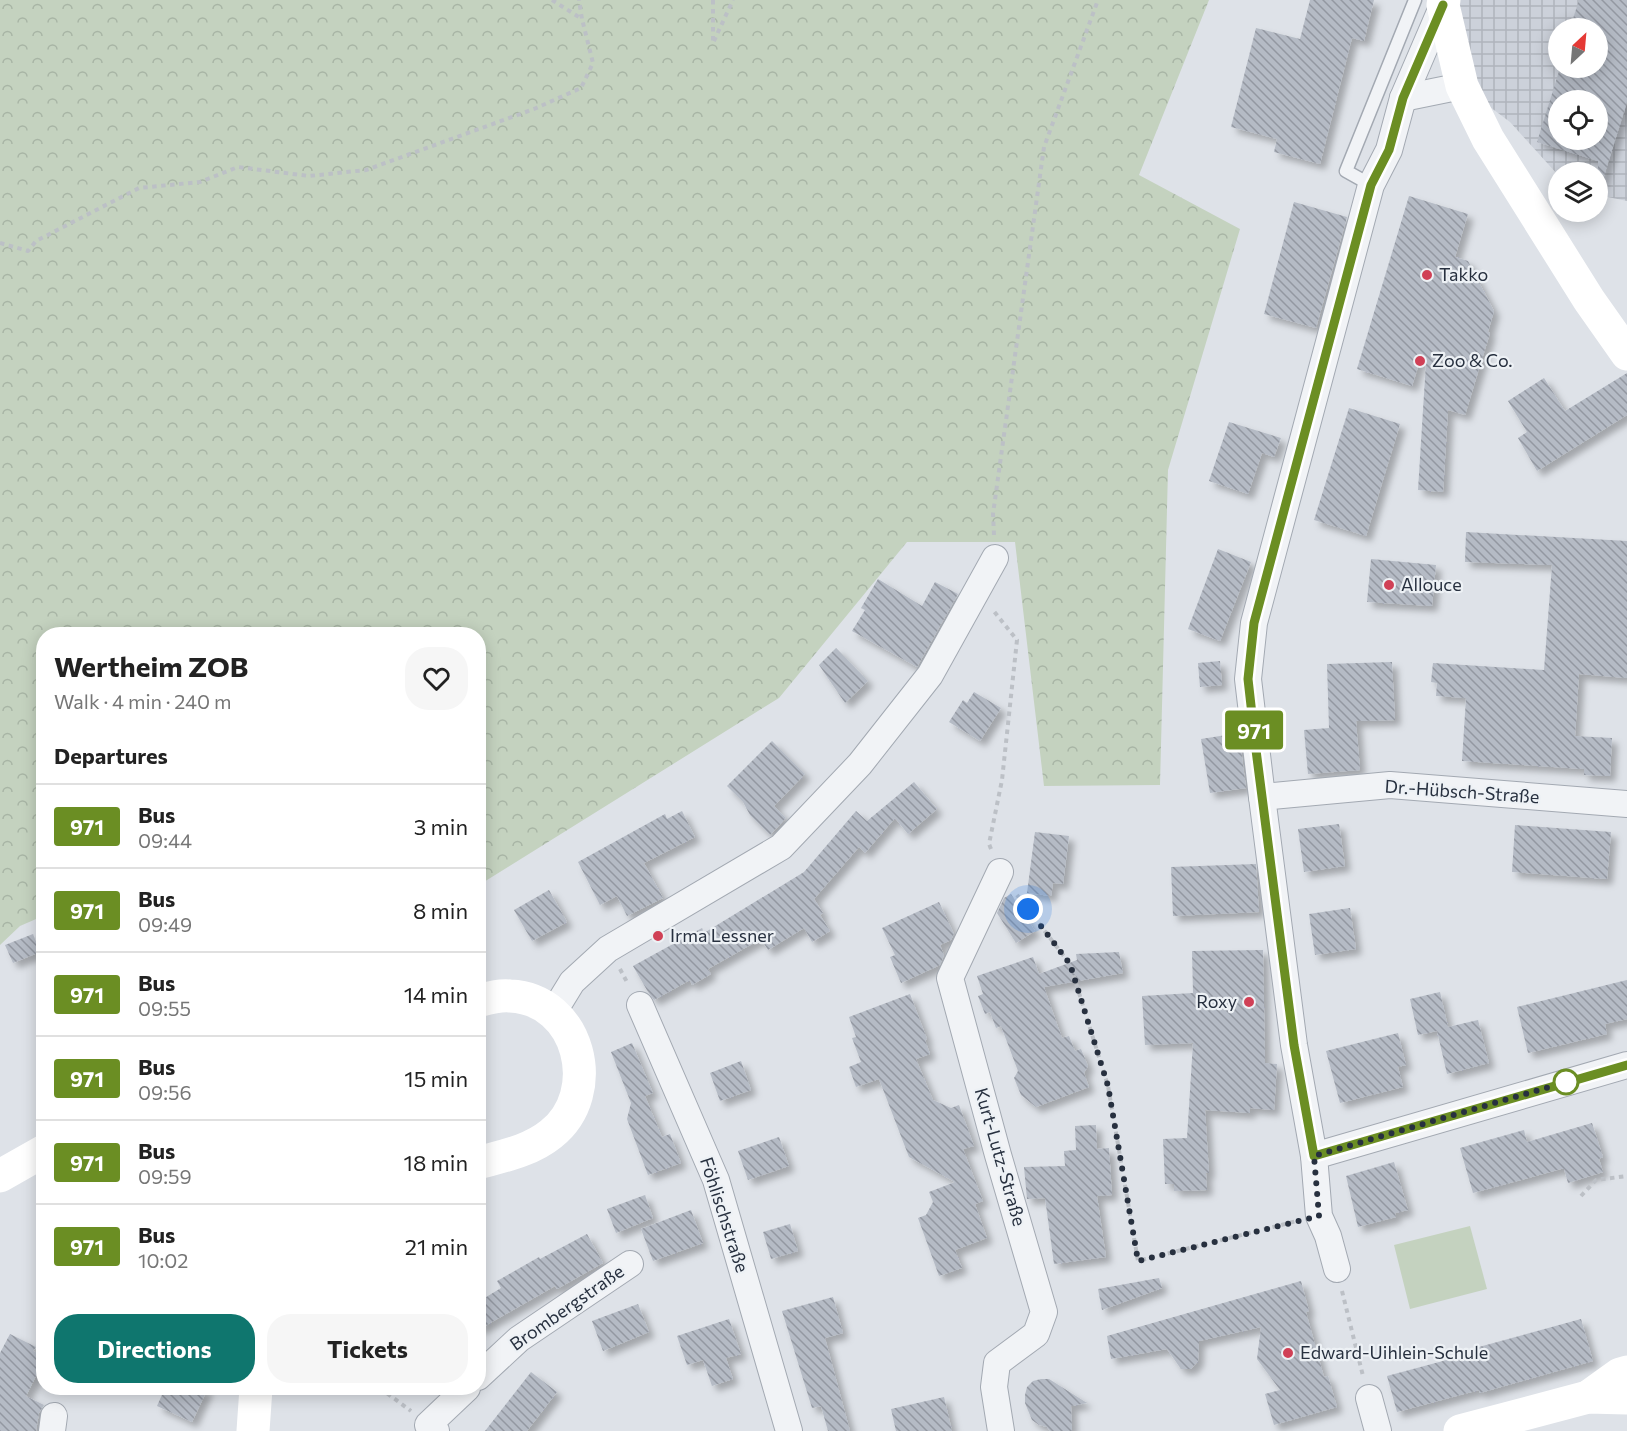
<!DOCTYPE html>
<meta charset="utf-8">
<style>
:root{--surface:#fff;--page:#f6f6f6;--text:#222;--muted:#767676;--line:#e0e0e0;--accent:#0f766e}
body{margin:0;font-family:Commissioner,sans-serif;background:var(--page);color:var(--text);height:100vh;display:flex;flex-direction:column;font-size:22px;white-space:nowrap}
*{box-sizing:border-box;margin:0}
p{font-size:20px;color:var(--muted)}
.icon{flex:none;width:33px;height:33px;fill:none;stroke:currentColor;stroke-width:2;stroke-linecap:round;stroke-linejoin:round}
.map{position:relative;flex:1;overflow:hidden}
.details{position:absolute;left:36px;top:627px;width:450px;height:768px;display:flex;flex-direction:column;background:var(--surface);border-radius:24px;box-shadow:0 3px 15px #0003}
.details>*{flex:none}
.badge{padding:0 12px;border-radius:4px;font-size:21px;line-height:39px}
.needle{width:39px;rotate:26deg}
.controls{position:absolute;left:1548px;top:18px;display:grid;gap:12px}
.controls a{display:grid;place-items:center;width:60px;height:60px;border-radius:50%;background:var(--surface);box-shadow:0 3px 15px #0003;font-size:30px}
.you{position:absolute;width:30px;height:30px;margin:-15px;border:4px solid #fff;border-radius:50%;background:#1a73e8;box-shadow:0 0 0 9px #1a73e833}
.map>.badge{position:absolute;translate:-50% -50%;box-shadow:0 0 0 3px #fff}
h2{padding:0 18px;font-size:22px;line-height:54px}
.round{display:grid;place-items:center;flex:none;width:63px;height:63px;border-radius:24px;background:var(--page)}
.headline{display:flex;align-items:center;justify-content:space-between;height:102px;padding:0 18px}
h1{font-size:28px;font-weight:700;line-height:45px}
.action{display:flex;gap:12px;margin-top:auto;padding:12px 18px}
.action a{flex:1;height:69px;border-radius:24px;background:var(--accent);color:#fff;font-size:24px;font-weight:700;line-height:69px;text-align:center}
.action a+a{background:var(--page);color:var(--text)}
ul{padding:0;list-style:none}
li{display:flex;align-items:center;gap:18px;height:84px;padding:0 18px;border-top:2px solid var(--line)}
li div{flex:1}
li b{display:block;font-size:22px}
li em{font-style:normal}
li .badge{min-width:66px;font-weight:700;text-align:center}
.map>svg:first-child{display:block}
</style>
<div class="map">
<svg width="1627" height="1431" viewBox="0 0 1627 1431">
<defs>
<pattern id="industrial-grid" width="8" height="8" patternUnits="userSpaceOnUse" patternTransform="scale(1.5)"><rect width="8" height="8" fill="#ccd1da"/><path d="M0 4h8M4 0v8" fill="none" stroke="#afb4bc"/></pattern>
<pattern id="forest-crowns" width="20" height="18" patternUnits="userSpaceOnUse" patternTransform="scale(1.5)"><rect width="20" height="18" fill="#c4d2bf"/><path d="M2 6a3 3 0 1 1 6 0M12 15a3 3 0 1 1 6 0" fill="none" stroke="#a8b5a5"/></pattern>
<pattern id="building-back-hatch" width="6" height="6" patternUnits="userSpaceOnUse" patternTransform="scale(1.5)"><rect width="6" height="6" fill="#b5bbc5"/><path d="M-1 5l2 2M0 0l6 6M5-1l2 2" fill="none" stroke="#9398a1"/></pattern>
<filter id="shadow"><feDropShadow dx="5.5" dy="5.5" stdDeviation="3" flood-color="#0004"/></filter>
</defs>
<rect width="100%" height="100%" fill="#dee2e8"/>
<path fill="url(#industrial-grid)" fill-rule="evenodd" d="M1444,0H1627V201L1598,195V172H1558V175L1510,122L1462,86ZM1558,28H1598V68H1558ZM1558,100H1598V140H1558Z"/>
<path fill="url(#forest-crowns)" d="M0,0H1209L1139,175L1240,229L1168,470L1160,785L1044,786L1015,542H907L779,698L479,885L478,634H44L43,916L20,926L0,945Z"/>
<path fill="#c4d2bf" d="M1470,1226L1487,1289L1410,1309L1394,1245Z"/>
<g fill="url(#building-back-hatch)" fill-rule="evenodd" filter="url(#shadow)">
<path d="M1310,0H1374L1364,41L1352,38L1320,164L1274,152L1277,139L1231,127L1256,28L1300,39Z"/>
<path d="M1579,0H1627V102L1602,182L1598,181V161L1537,142L1560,68H1598V28H1570ZM1558,100H1598V140H1558Z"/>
<path d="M1409,196L1468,214L1455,257L1468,261L1494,311L1488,332L1490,333L1465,415L1448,410L1443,492L1418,490L1426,362L1420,361L1412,386L1357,369Z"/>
<path d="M1294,202L1347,217L1316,328L1264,314Z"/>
<path d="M1627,373V415L1537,471L1518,438L1527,432L1508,401L1544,378L1565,411Z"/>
<path d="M1349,408L1400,424L1366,536L1314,520Z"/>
<path d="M1229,422L1281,438L1274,457L1262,453L1248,494L1209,481Z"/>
<path d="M1466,532L1627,541V678L1579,674L1575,736L1612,738L1610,776L1584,775V769L1462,761L1466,698L1436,696L1437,683L1431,682L1433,663L1544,670L1552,565L1465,562Z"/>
<path d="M1218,549L1251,562L1220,641L1188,629Z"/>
<path d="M1371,559L1436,565L1432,606L1367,602Z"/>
<path d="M878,579L922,606L935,582L958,594L917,667L852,631L865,610L861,608Z"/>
<path d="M836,648L868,681L845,703L819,665Z"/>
<path d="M1220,661L1222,685L1200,687L1198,663Z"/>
<path d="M1392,662L1395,720L1356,721L1360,770L1308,774L1304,730L1329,728L1327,664Z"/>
<path d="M974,692L1001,708L980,741L949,722L963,700L967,703Z"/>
<path d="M1239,733L1246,788L1210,793L1201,739Z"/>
<path d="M772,741L805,774L774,806L786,818L770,835L750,815L743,802L727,786Z"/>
<path d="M914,782L937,809L908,834L895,818L865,853L859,847L814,899L823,913L820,915L830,931L812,942L804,928L768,950L761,939L708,969L711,974L692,985L690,980L654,1000L648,992L633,966L702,928L704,933L804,872L856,811L867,821Z"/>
<path d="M682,811L695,837L644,863L663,898L627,916L617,896L600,905L578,862L665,814L667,819Z"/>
<path d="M1339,824L1345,866L1304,872L1298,829Z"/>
<path d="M1515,825L1611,832L1607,879L1512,872Z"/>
<path d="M1035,832L1069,836L1063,884L1053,883L1051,896L1027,893Z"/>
<path d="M1256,864L1259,912L1173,916L1171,867Z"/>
<path d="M549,890L567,922L532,941L514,910Z"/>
<path d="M1011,894L1035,931L1016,943L997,913L1004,898Z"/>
<path d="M939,902L954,934L951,940L940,945L944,955L940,965L901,983L890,957L895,955L882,928Z"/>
<path d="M1350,908L1356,949L1315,955L1309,914Z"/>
<path d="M33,934L40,952L13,963L5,945Z"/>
<path d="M1263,950L1265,1063L1277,1064L1274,1110L1250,1108V1113L1205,1110L1209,1173H1206L1207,1190L1174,1191V1184H1165L1163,1139L1187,1138L1193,1043L1145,1045L1142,996L1193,993L1192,951Z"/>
<path d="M1119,952L1123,973L1044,987L1062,1038L1069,1036L1075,1051L1081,1049L1088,1066L1084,1073L1089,1087L1036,1107L1021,1095L1014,1078L1018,1071L1001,1026L996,1028L990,1012L985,1014L978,996L983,994L977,976L1033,957L1039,974L1077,960L1076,954Z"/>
<path d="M1627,980V1019L1605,1024L1607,1034L1528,1053L1517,1007Z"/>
<path d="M1440,992L1448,1027L1478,1020L1489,1063L1447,1074L1437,1031L1418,1035L1410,999Z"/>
<path d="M910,994L927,1039L925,1040L930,1054L916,1059L933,1100L951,1108L959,1105L974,1146L963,1149L983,1201L975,1204L987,1238L955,1250L962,1268L939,1276L918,1218L926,1215L933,1202L929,1192L955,1182L909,1157L879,1079L856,1087L849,1067L861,1062L852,1038L856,1037L849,1017Z"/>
<path d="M1398,1033L1406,1065L1398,1067L1403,1087L1340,1103L1326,1051Z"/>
<path d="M632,1043L653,1093L645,1096L662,1137L670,1134L681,1163L648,1175L627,1119L631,1103L611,1052Z"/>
<path d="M741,1061L751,1090L720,1101L710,1073Z"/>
<path d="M1592,1123L1603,1157L1599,1159L1603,1172L1568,1183L1564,1169H1561L1473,1193L1460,1148L1524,1130L1527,1142Z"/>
<path d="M1096,1125L1097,1149L1109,1148L1112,1195L1097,1196L1106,1257L1054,1264L1045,1198L1027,1199L1024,1167L1065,1166L1064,1151L1076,1150L1075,1126Z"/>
<path d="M779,1137L789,1166L748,1180L738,1151Z"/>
<path d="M1394,1162L1408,1210L1395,1213L1396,1217L1358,1227L1346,1176Z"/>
<path d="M645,1195L653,1218L616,1233L607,1209Z"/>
<path d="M691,1210L703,1243L653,1261L641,1229Z"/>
<path d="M790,1224L798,1251L771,1259L763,1232Z"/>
<path d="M587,1234L603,1263L557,1289L555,1286L478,1330V1302L501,1288L497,1281L539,1257L540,1259Z"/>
<path d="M1159,1278L1162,1288L1102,1310L1098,1289Z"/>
<path d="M1301,1281L1309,1311L1306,1312L1324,1377L1328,1376L1337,1407L1274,1425L1265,1394L1280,1390L1257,1359L1261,1327L1199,1341L1198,1361L1191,1369H1181L1167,1349L1111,1359L1107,1336Z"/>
<path d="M833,1297L843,1333L825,1338L850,1431H828L821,1406L812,1408L782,1311Z"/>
<path d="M638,1304L649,1332L603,1351L592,1321Z"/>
<path d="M729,1319L741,1354L726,1358L733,1379L712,1386L703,1360L687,1365L677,1336Z"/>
<path d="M1581,1319L1593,1361L1480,1393L1479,1390L1397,1412L1387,1376L1469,1354L1468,1350Z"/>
<path d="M10,1334L36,1347L33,1351L44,1356V1360L26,1396L44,1405L39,1413L36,1431H0V1353Z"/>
<path d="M531,1372L557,1392L527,1431H485Z"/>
<path d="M1041,1379H1049L1087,1403L1071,1406L1072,1431H1050L1047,1427L1039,1425L1032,1420L1025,1403V1395L1027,1387L1033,1381Z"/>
<path d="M165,1388H208L192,1422L157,1406Z"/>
<path d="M944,1397L952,1431H896L891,1409Z"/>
</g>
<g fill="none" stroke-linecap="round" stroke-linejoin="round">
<g stroke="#a3a9b2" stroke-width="15">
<path id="lane" d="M1371,185L1346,171L1415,0"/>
</g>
<g stroke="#a3a9b2" stroke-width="28">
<g id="street">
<path d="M1403,98L1462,86"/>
<path d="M1262,797L1390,785L1627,804"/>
<path d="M1000,872L950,978L998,1155L1044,1312L1036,1334L997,1363L994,1387L1001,1431"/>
<path d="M640,1005L716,1180L789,1431"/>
<path d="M553,1013L572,982L608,949L781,847L860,764L930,675L995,558"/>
<path d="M1314,1156L1627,1065"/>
<path d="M1337,1269L1328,1236L1319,1216L1314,1156L1294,1045L1262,797L1248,679L1254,623L1371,185L1389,150L1403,98L1443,5"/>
<path d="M478,1377L519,1339L630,1264"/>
<path d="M1369,1398L1378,1431"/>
<path d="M52,1431L54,1416"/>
<path d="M436,1431L428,1425L467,1388"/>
</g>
</g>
<g stroke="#bcc0c6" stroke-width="4" stroke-dasharray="4.5 4.5" stroke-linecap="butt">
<path d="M552,0L582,19L579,0"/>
<path d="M713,0V43L733,0"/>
<path d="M0,243L28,251L36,241L139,188L200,182L238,167L309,176L366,170L534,109L581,88L593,63L582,19"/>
<path d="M994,535L993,514L1044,147L1098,0"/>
<path d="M991,849L989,844L1002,780L1017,640L993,610"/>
<path d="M1017,895L1070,964L1108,1086L1138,1261L1297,1221"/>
<path d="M620,969L628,984"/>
<path d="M1581,1196L1596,1180L1627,1176"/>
<path d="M1342,1291L1363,1376"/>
<path d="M380,1388L411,1411"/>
</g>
<use href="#lane" stroke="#f1f3f6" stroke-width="12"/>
<use href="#street" stroke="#f1f3f6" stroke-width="26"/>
<g stroke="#fff" stroke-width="33">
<path d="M1444,0L1443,5L1462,86L1488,139L1589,300L1627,354"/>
<path d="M478,1001C489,998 499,995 510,996C580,999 603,1093 551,1134C530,1151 503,1156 478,1163"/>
<path d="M0,1176L44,1151"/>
<path d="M1588,1397L1620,1374L1627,1372"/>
<path d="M253,1431L256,1388"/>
<path d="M1460,1431L1588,1397L1627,1398"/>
</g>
</g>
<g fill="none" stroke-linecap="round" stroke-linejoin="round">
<g stroke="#fff" stroke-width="14">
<path id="line" d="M1443,5L1403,98L1389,150L1371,185L1254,623L1248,679L1256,750L1294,1045L1314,1156L1627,1065"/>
</g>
<use href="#line" stroke="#6b8e23" stroke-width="9"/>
<path stroke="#27303f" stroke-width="6" stroke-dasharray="0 10.8" d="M1028,909L1070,964L1108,1086L1138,1261L1319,1216L1314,1156L1573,1080L1566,1082"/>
</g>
<g fill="#d04056" stroke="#edf1f5" stroke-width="2">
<circle cx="1427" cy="275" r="6"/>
<circle cx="1420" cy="361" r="6"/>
<circle cx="1389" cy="585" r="6"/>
<circle cx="658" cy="936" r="6"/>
<circle cx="1249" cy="1002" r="6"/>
<circle cx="1288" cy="1353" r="6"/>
</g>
<circle fill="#fff" stroke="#6b8e23" stroke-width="3" cx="1566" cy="1082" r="12"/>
<g text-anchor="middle" stroke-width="4.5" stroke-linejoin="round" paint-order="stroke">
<g font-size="18" fill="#27303f" stroke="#edf1f5" text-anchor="start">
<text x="1439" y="281">Takko</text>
<text x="1432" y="367">Zoo &amp; Co.</text>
<text x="1401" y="591">Allouce</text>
<text x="670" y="942">Irma Lessner</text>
<text x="1237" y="1008" text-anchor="end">Roxy</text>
<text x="1300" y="1359">Edward-Uihlein-Schule</text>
</g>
<g font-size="18" fill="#27303f" stroke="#edf1f5">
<text transform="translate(1462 792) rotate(4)" y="6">Dr.-Hübsch-Straße</text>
<text transform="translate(1000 1157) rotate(74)" y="6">Kurt-Lutz-Straße</text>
<text transform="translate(724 1215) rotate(72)" y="6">Föhlischstraße</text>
<text transform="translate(567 1308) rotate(-35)" y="6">Brombergstraße</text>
</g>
</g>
</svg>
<div class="controls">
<a><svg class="needle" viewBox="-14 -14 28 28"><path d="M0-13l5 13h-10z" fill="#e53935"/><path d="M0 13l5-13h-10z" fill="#767676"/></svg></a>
<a><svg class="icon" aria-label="locate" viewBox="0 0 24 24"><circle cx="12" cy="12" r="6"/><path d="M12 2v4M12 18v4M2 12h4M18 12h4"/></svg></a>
<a><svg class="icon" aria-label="layers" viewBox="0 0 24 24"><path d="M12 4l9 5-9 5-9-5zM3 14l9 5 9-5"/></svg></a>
</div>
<div class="you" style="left:1028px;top:909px"></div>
<b class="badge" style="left:1254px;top:730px;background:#6b8e23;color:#fff">971</b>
<section class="details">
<div class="headline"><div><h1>Wertheim ZOB</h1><p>Walk · 4 min · 240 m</p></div><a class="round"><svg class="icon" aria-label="heart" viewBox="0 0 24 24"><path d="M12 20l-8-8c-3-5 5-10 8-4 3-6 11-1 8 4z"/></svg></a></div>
<h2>Departures</h2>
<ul>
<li><span class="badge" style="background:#6b8e23;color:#fff">971</span><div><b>Bus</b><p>09:44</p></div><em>3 min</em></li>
<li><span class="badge" style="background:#6b8e23;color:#fff">971</span><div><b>Bus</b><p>09:49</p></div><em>8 min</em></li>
<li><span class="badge" style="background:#6b8e23;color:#fff">971</span><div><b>Bus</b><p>09:55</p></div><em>14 min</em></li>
<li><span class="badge" style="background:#6b8e23;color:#fff">971</span><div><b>Bus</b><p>09:56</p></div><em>15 min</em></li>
<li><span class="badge" style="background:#6b8e23;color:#fff">971</span><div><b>Bus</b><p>09:59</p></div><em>18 min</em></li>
<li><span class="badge" style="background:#6b8e23;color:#fff">971</span><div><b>Bus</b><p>10:02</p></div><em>21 min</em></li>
</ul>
<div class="action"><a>Directions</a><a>Tickets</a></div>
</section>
</div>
